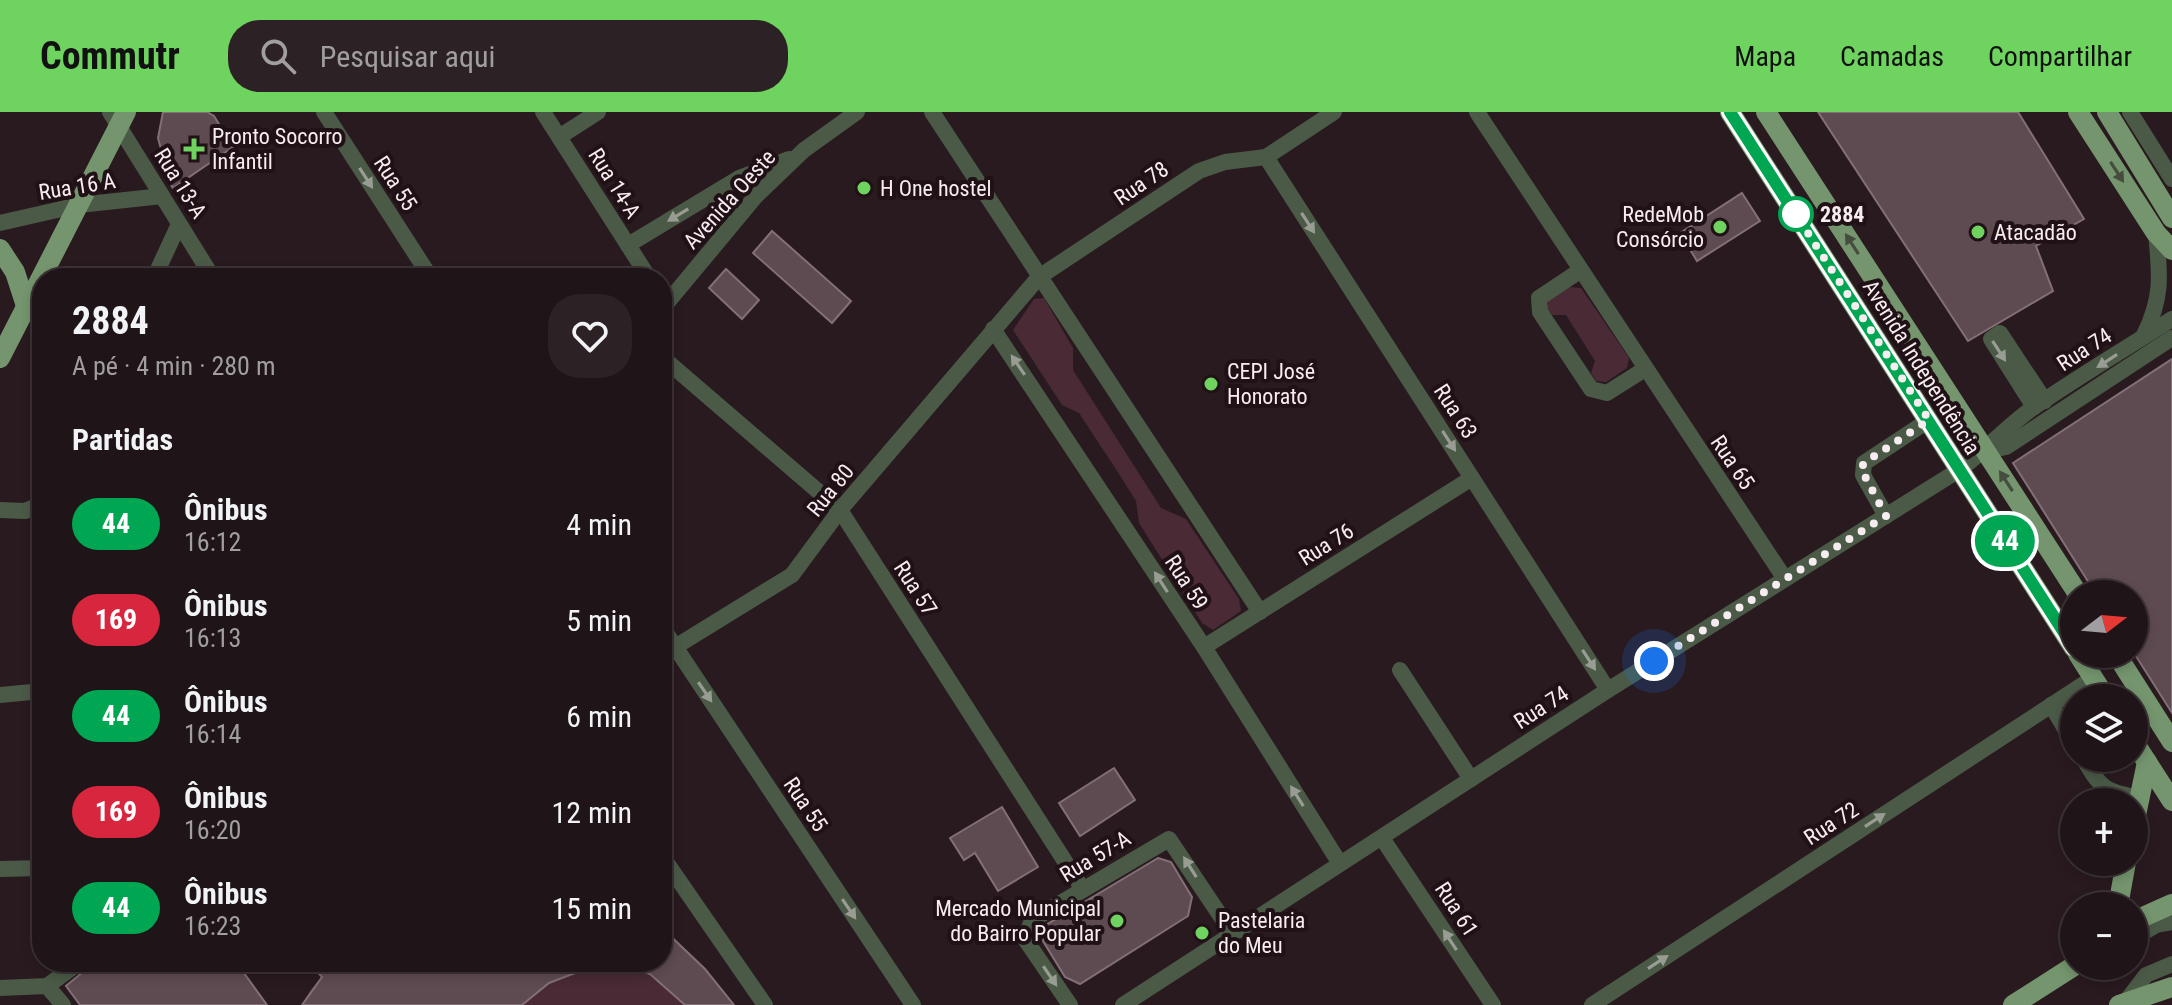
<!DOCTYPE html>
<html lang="pt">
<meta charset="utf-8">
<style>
:root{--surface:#1f1417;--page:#2c2124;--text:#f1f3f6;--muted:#a19ea1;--line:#3c3336;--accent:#6fd35f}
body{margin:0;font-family:"Roboto Condensed",sans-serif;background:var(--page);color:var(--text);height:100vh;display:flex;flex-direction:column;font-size:30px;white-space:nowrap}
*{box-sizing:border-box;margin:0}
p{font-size:26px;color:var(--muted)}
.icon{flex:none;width:44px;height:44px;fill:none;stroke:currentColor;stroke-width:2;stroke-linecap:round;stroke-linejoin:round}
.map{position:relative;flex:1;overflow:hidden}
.side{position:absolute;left:32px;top:156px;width:640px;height:704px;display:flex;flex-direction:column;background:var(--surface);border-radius:32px;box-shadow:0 4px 12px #0003,0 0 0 2px var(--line)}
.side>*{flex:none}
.badge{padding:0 16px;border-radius:26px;font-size:28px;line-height:52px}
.needle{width:52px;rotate:74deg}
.fabs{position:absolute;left:2060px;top:468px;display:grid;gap:16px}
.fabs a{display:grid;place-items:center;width:88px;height:88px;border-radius:50%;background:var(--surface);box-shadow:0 4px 12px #0003,0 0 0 2px var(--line);font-size:40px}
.you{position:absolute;width:40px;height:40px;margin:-20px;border:6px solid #fff;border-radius:50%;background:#1a73e8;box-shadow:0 0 0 12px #1a73e833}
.map>.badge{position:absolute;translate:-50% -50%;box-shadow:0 0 0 4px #fff}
h2{padding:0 40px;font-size:30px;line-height:72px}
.round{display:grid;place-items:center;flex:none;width:84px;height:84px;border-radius:32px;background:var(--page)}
.summary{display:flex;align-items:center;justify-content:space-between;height:136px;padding:0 40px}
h1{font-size:38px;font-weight:700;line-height:60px}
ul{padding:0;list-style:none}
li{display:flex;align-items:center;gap:24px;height:96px;padding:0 40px}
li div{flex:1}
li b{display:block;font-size:30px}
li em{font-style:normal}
li .badge{min-width:88px;font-weight:700;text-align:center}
header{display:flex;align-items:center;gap:48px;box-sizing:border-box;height:112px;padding:0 40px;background:var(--accent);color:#111}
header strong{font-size:38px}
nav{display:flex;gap:44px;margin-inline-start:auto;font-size:28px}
.search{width:560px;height:72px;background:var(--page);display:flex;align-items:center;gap:20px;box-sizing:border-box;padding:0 28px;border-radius:32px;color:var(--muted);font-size:30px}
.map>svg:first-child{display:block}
</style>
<header>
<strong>Commutr</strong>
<div class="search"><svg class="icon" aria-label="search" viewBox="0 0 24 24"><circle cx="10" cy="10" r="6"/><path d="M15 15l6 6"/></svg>Pesquisar aqui</div>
<nav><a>Mapa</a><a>Camadas</a><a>Compartilhar</a></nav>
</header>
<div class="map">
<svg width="2172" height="893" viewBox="0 0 2172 893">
<rect width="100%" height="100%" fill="#291a1f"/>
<g fill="#492a35">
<path d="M1569,175L1581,176L1629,246L1627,256L1606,270L1596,269L1591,261L1595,249L1566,203H1552L1546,196L1548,189Z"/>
<path d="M1044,186L1073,236V258L1161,396L1186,407L1239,487L1241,499L1213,518L1202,511L1139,411L1136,389L1119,362L1079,301L1062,293L1013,218L1034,187Z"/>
<path d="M662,796L671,800L662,817L705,857L731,893H302L311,877L335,850H662Z"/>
</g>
<g fill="#5e4b51" stroke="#836f76" stroke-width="2">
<path d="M163,0H207L214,4L233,35L173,76L160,56L165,52L158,26Z"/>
<path d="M1818,0H2018L2084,107L2036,134L2053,179L1968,229Z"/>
<path d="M1742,81L1760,109L1697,149L1680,121Z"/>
<path d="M772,119L851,189L832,211L753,141Z"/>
<path d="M726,157L759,188L742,207L709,176Z"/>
<path d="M2172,247V601L2134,541V482H2096L2013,351Z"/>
<path d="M1114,656L1135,688L1080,724L1059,691Z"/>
<path d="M1002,695L1038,755L998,779L975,741L964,748L950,726Z"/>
<path d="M1158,746L1171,750L1192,785L1188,804L1080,872L1065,865L1043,829L1046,813Z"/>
<path d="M662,816L705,857L734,893H685L650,862L621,851L662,850Z"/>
<path d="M95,850H236L267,893H80L66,874Z"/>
<path d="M309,850H596V853L549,871L522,893H302L322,865Z"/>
</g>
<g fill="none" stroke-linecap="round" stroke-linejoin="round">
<g stroke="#4a5a47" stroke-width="16">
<path d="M110,0L213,166"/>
<path d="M324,0L431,166"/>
<path d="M543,0L649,166"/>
<path d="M932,0L1260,500"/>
<path d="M1477,0L1785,467"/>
<path d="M2130,0L2172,67"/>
<path d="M559,25L598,0"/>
<path d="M1266,45L1608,578"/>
<path d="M0,111L79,93L162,84"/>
<path d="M628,133L739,66L789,47"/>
<path d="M1581,158L1539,186L1540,200L1591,277L1607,281L1645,257"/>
<path d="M154,166L179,112"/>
<path d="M662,197L756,84L804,38L857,0"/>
<path d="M993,217L1204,535L1339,750"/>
<path d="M2144,223C2163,185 2160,163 2156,121"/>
<path d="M662,245L840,398L1082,776"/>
<path d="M2034,295L1991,227L2000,221L2045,289"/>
<path d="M1986,339L2006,335L2172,226"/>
<path d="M0,398L25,399L42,392"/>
<path d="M1886,404L1863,363L1864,351L1929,308"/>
<path d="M662,515L913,893"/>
<path d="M675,535L792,463L840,398L1039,165L1199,59L1225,50L1266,45L1334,0"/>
<path d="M1204,535L1472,366"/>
<path d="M1400,558L1471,667"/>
<path d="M0,583L42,579"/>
<path d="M2051,593L2074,632"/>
<path d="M2083,646C2101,677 2105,680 2141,686"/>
<path d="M1382,726L1493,893"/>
<path d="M662,744L765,893"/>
<path d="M0,757L42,756"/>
<path d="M2134,826L2156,813L2172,810"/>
<path d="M47,874L63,893"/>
<path d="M0,876L47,874L80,850"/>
<path d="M2127,888L2146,863L2172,852"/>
<path d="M1070,893L1025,827L1032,808L1169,727L1232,821"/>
<path d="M1123,893L1608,578L1959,358C1985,339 2004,317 2030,298C2076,266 2125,237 2172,207"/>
<path d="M1592,893L2093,566"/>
</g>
<g stroke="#74956e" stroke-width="20">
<path d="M1730,0L2074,536"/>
<path d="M1766,0L2078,482"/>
<path d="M2078,0L2156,121L2172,138"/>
<path d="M2107,0L2172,106"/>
<path d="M0,137L15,160L26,194"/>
<path d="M0,246L126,0"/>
<path d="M2078,542L2106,586"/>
<path d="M2116,542L2172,630"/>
<path d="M2134,630L2172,689"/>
<path d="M2134,713L2147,650"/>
<path d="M2118,794L2126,750"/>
<path d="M2134,809L2172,792"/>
<path d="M2013,893L2074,854"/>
<path d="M2119,893L2172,875"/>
</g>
</g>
<defs><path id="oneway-solid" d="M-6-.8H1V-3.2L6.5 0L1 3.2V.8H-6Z" transform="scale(2)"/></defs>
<g fill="#464c3e">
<use href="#oneway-solid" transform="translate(2117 60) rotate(57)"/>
<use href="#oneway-solid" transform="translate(1852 132) rotate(-123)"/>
<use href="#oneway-solid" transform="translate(2006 369) rotate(-123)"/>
</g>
<g fill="#989c93">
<use href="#oneway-solid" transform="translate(366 66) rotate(57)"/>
<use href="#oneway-solid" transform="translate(678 103) rotate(149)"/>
<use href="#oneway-solid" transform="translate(1308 111) rotate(57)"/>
<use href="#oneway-solid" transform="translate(1999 239) rotate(57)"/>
<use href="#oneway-solid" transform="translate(2107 249) rotate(147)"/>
<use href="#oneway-solid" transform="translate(1018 253) rotate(-124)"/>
<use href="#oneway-solid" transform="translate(1449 329) rotate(57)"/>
<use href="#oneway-solid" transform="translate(1161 470) rotate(-123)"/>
<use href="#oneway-solid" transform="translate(1589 548) rotate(57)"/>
<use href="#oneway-solid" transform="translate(705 580) rotate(56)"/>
<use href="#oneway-solid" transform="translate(1297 684) rotate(-122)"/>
<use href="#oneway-solid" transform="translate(1875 708) rotate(-33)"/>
<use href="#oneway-solid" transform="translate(1190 755) rotate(-122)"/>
<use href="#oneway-solid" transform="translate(849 797) rotate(56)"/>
<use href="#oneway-solid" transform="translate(1450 828) rotate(-123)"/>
<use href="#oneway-solid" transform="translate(1658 850) rotate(-33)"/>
<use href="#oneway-solid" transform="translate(1050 864) rotate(56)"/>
</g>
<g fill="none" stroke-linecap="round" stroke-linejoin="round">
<g stroke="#fff" stroke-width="18">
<path id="line" d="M1730,0L2074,536"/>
</g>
<use href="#line" stroke="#00a651" stroke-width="12"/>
<path stroke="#f7ecef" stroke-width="8" stroke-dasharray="0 14.4" d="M1654,549L1886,404L1861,357L1864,351L1929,308L1793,98L1796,102"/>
</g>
<g fill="#6fd35f" stroke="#201116" stroke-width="3">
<path d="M190 25h8v8h8v8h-8v8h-8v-8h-8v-8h8z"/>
<circle cx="864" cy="76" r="8"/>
<circle cx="1720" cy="115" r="8"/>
<circle cx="1978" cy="120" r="8"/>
<circle cx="1211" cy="272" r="8"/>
<circle cx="1117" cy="809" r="8"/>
<circle cx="1202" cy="821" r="8"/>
</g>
<circle fill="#fff" stroke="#00a651" stroke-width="4" cx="1796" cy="102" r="16"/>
<g text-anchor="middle" stroke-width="8" stroke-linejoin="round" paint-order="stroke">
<g font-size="22" fill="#f7ecef" stroke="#201116" text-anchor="start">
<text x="212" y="32">Pronto Socorro<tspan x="212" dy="25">Infantil</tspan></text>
<text x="880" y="84">H One hostel</text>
<text x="1704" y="110" text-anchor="end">RedeMob<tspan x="1704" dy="25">Consórcio</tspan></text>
<text x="1994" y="128">Atacadão</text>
<text x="1227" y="267">CEPI José<tspan x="1227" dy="25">Honorato</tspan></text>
<text x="1101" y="804" text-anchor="end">Mercado Municipal<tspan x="1101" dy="25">do Bairro Popular</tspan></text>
<text x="1218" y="816">Pastelaria<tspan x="1218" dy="25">do Meu</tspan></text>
</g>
<g font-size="22" fill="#f7ecef" stroke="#201116">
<text transform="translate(181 71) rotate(58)" y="8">Rua 13-A</text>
<text transform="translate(396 71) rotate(57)" y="8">Rua 55</text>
<text transform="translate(615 71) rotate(58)" y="8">Rua 14-A</text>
<text transform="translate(1141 71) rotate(-34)" y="8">Rua 78</text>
<text transform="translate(77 74) rotate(-9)" y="8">Rua 16 A</text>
<text transform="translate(729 87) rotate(-48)" y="8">Avenida Oeste</text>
<text transform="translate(2084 237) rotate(-33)" y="8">Rua 74</text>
<text transform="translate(1922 255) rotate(58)" y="8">Avenida Independência</text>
<text transform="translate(1456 299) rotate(57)" y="8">Rua 63</text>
<text transform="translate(1733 350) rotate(56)" y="8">Rua 65</text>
<text transform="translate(830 378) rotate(-51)" y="8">Rua 80</text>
<text transform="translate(1326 432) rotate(-32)" y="8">Rua 76</text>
<text transform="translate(1187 470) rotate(57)" y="8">Rua 59</text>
<text transform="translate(916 476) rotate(57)" y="8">Rua 57</text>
<text transform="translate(1541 595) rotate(-33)" y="8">Rua 74</text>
<text transform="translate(806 692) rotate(56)" y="8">Rua 55</text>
<text transform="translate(1831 711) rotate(-33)" y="8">Rua 72</text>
<text transform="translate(1095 744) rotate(-31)" y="8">Rua 57-A</text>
<text transform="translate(1457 797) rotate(57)" y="8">Rua 61</text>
</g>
<g font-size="22" font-weight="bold" fill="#f7ecef" stroke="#201116" text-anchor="start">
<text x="1820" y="110">2884</text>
</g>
</g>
</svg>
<div class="fabs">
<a><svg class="needle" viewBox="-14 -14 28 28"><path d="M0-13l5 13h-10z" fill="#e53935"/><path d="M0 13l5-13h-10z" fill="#a19ea1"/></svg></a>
<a><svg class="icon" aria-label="layers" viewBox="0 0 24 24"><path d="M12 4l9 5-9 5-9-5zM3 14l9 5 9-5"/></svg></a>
<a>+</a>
<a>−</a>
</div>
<div class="you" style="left:1654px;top:549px"></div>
<b class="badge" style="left:2005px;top:429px;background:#00a651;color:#fff">44</b>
<section class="side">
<div class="summary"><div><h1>2884</h1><p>A pé · 4 min · 280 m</p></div><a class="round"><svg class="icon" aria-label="heart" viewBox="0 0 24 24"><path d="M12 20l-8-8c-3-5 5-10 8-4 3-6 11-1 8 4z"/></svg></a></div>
<h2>Partidas</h2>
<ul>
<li><span class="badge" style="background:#00a651;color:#fff">44</span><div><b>Ônibus</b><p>16:12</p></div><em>4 min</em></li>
<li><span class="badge" style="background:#d7263d;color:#fff">169</span><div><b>Ônibus</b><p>16:13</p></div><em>5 min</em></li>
<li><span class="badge" style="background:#00a651;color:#fff">44</span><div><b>Ônibus</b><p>16:14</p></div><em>6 min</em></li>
<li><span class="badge" style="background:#d7263d;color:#fff">169</span><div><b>Ônibus</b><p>16:20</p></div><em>12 min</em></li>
<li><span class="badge" style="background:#00a651;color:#fff">44</span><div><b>Ônibus</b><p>16:23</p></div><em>15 min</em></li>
</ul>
</section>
</div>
